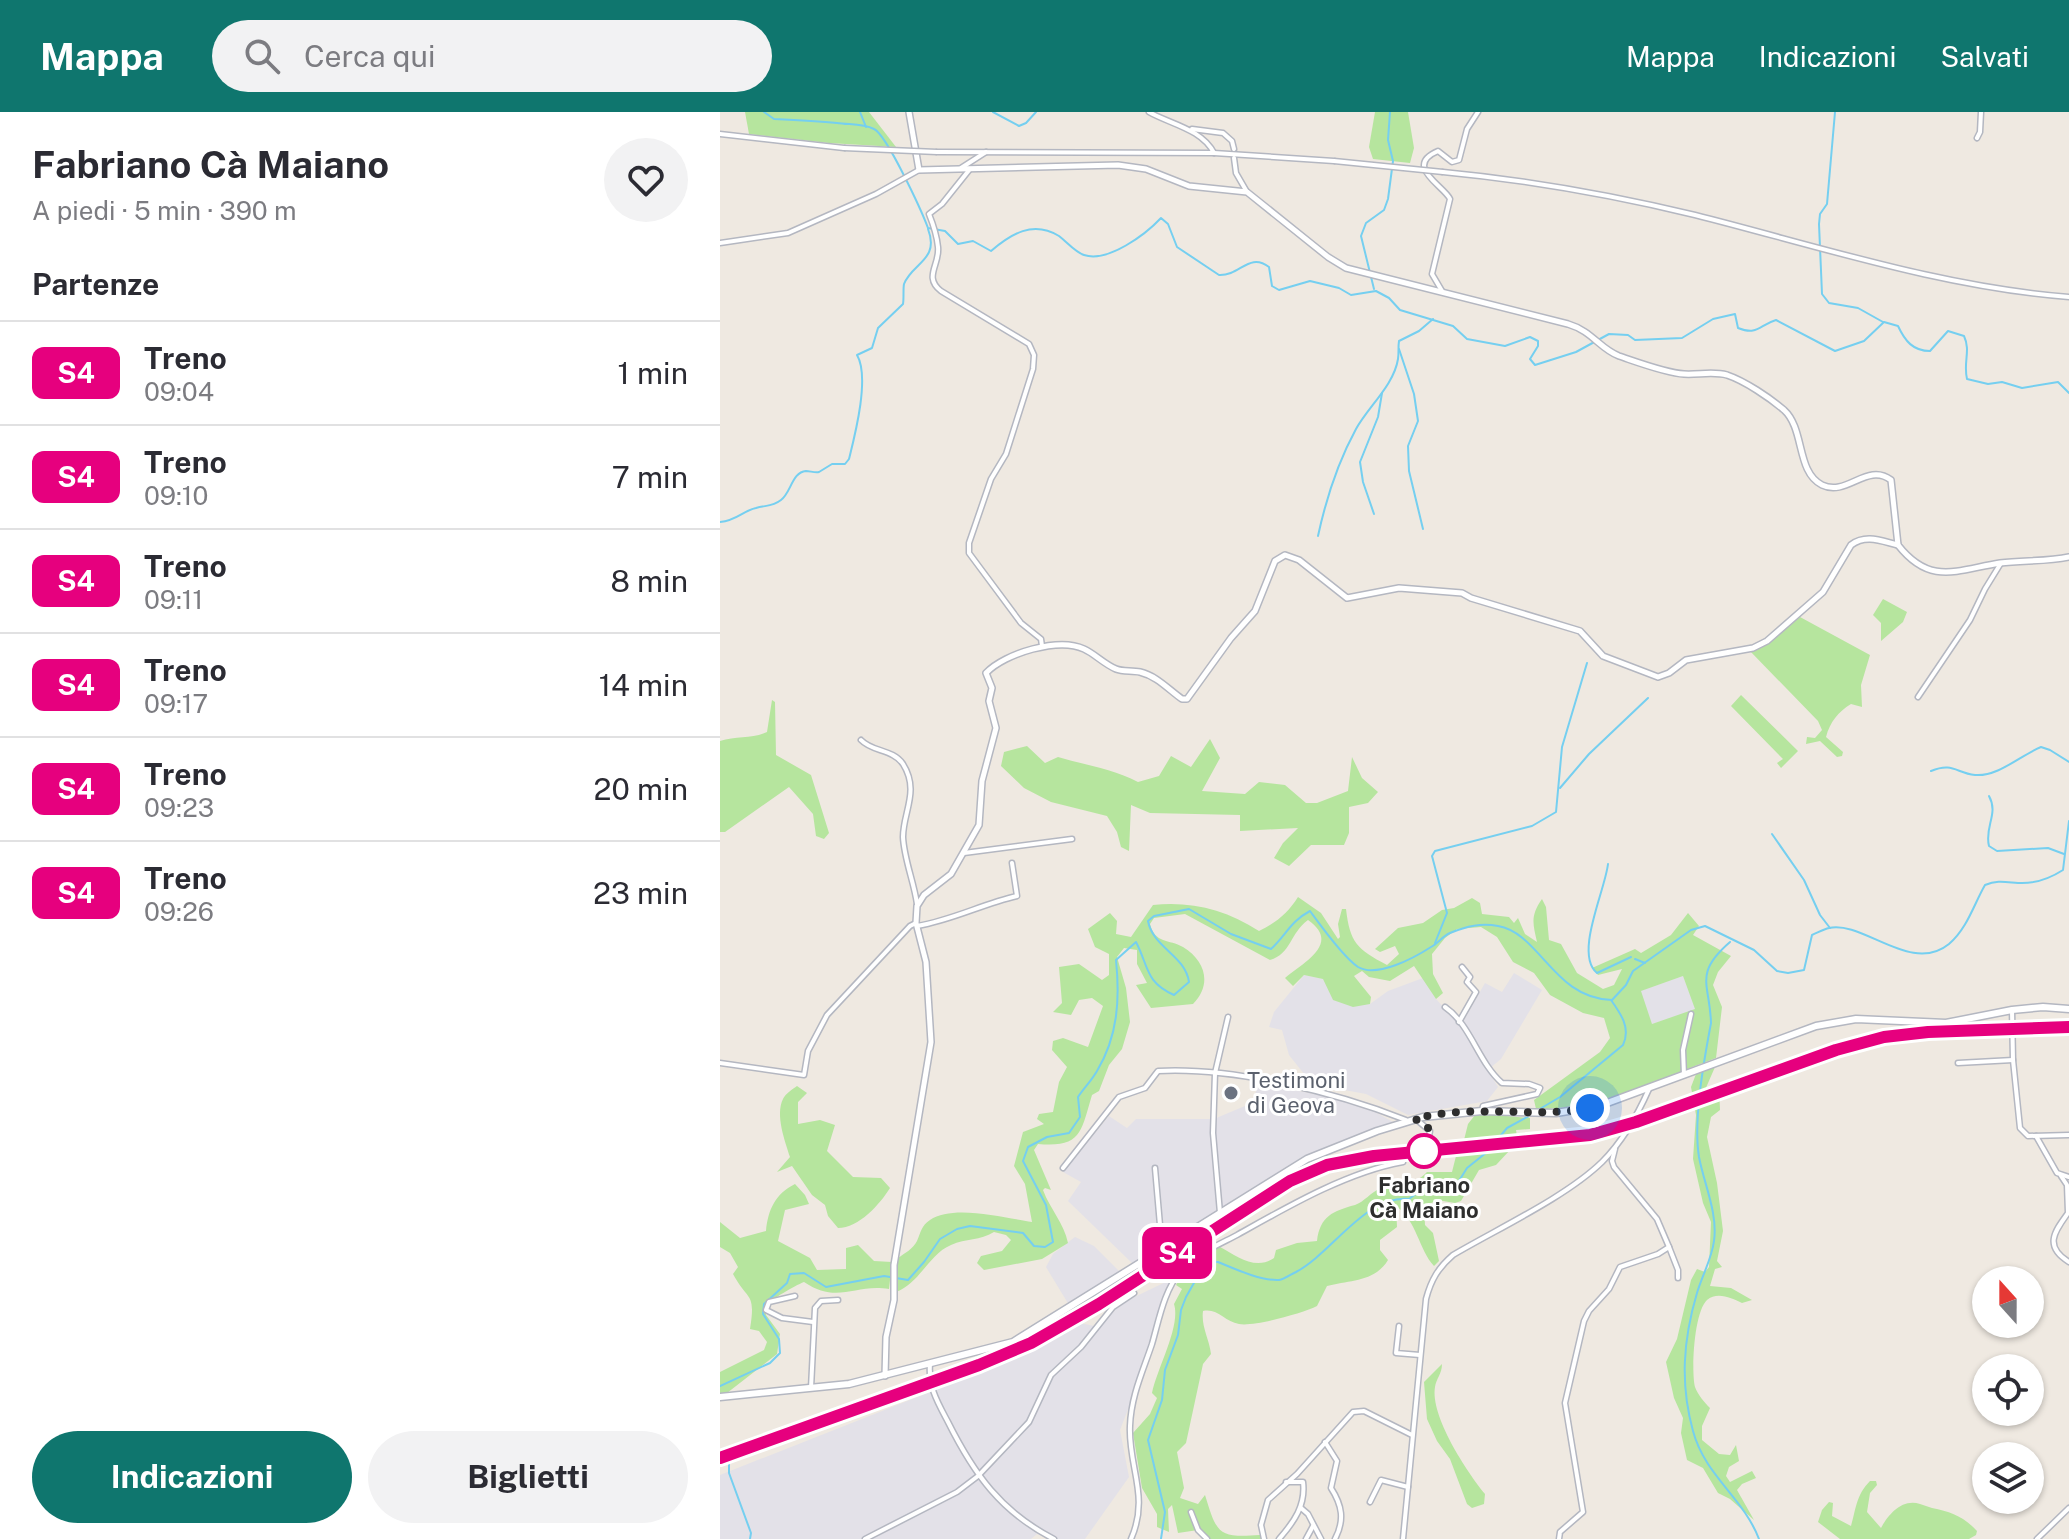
<!DOCTYPE html>
<html lang="it">
<meta charset="utf-8">
<style>
:root{--surface:#fff;--page:#f2f2f3;--text:#2b2b33;--muted:#7c7c81;--line:#e1e1e2;--accent:#0f766e}
body{margin:0;font-family:"Public Sans",sans-serif;background:var(--page);color:var(--text);height:100vh;display:flex;flex-direction:column;font-size:30px;white-space:nowrap}
*{box-sizing:border-box;margin:0}
p{font-size:26px;color:var(--muted)}
.icon{flex:none;width:44px;height:44px;fill:none;stroke:currentColor;stroke-width:2;stroke-linecap:round;stroke-linejoin:round}
.map{position:relative;flex:1;overflow:hidden}
.sheet{display:flex;flex-direction:column;background:var(--surface);width:720px}
.sheet>*{flex:none}
.badge{padding:0 16px;border-radius:12px;font-size:28px;line-height:52px}
.needle{width:52px;rotate:339deg}
.controls{position:absolute;left:1252px;top:1154px;display:grid;gap:16px}
.controls a{display:grid;place-items:center;width:72px;height:72px;border-radius:50%;background:var(--surface);box-shadow:0 2px 6px #0004;font-size:40px}
.you{position:absolute;width:40px;height:40px;margin:-20px;border:6px solid #fff;border-radius:50%;background:#1a73e8;box-shadow:0 0 0 12px #1a73e833}
.map>.badge{position:absolute;translate:-50% -50%;box-shadow:0 0 0 4px #fff}
h2{padding:0 32px;font-size:30px;line-height:72px}
.round{display:grid;place-items:center;flex:none;width:84px;height:84px;border-radius:42px;background:var(--page)}
.overview{display:flex;align-items:center;justify-content:space-between;height:136px;padding:0 32px}
h1{font-size:38px;font-weight:700;line-height:60px}
.primary-button{display:flex;gap:16px;margin-top:auto;padding:16px 32px}
.primary-button a{flex:1;height:92px;border-radius:48px;background:var(--accent);color:#fff;font-size:32px;font-weight:700;line-height:92px;text-align:center}
.primary-button a+a{background:var(--page);color:var(--text)}
ul{padding:0;list-style:none}
li{display:flex;align-items:center;gap:24px;height:104px;padding:0 32px;border-top:2px solid var(--line)}
li div{flex:1}
li b{display:block;font-size:30px}
li em{font-style:normal}
li .badge{min-width:88px;font-weight:700;text-align:center}
header{display:flex;align-items:center;gap:48px;box-sizing:border-box;height:112px;padding:0 40px;background:var(--accent);color:#fff}
header strong{font-size:38px}
nav{display:flex;gap:44px;margin-inline-start:auto;font-size:28px}
.search{width:560px;height:72px;background:var(--page);display:flex;align-items:center;gap:20px;box-sizing:border-box;padding:0 28px;border-radius:44px;color:var(--muted);font-size:30px}
main{display:flex;flex:1;min-height:0}
.map>svg:first-child{display:block}
</style>
<header>
<strong>Mappa</strong>
<div class="search"><svg class="icon" aria-label="search" viewBox="0 0 24 24"><circle cx="10" cy="10" r="6"/><path d="M15 15l6 6"/></svg>Cerca qui</div>
<nav><a>Mappa</a><a>Indicazioni</a><a>Salvati</a></nav>
</header>
<main>
<section class="sheet">
<div class="overview"><div><h1>Fabriano Cà Maiano</h1><p>A piedi · 5 min · 390 m</p></div><a class="round"><svg class="icon" aria-label="heart" viewBox="0 0 24 24"><path d="M12 20l-8-8c-3-5 5-10 8-4 3-6 11-1 8 4z"/></svg></a></div>
<h2>Partenze</h2>
<ul>
<li><span class="badge" style="background:#e6007e;color:#fff">S4</span><div><b>Treno</b><p>09:04</p></div><em>1 min</em></li>
<li><span class="badge" style="background:#e6007e;color:#fff">S4</span><div><b>Treno</b><p>09:10</p></div><em>7 min</em></li>
<li><span class="badge" style="background:#e6007e;color:#fff">S4</span><div><b>Treno</b><p>09:11</p></div><em>8 min</em></li>
<li><span class="badge" style="background:#e6007e;color:#fff">S4</span><div><b>Treno</b><p>09:17</p></div><em>14 min</em></li>
<li><span class="badge" style="background:#e6007e;color:#fff">S4</span><div><b>Treno</b><p>09:23</p></div><em>20 min</em></li>
<li><span class="badge" style="background:#e6007e;color:#fff">S4</span><div><b>Treno</b><p>09:26</p></div><em>23 min</em></li>
</ul>
<div class="primary-button"><a>Indicazioni</a><a>Biglietti</a></div>
</section>
<div class="map">
<svg width="1349" height="1427" viewBox="0 0 1349 1427">
<rect width="100%" height="100%" fill="#efe9e1"/>
<g fill="#e3e1e8">
<path d="M794,861L822,878L781,947L770,956L745,917L744,908L765,871L782,880Z"/>
<path d="M584,863L604,867L613,888L650,892L668,879L703,866L716,887L738,911L778,975L767,989L688,1003L646,982L592,972L569,943L562,918L549,915L554,900Z"/>
<path d="M963,864L976,898L932,912L920,879Z"/>
<path d="M539,971L619,987L655,1000L673,1010L585,1044L414,1153L348,1089L361,1070L343,1060L389,1004L407,1016L416,1007H494L532,991Z"/>
<path d="M355,1125L374,1134L400,1160L349,1193L326,1155L333,1142Z"/>
<path d="M454,1166L442,1189L421,1264L400,1318L409,1365L365,1427H332L317,1422L311,1427H0V1363L296,1246L360,1211L379,1215L402,1191Z"/>
</g>
<g fill="#b6e59e" fill-rule="evenodd">
<path d="M25,0H149L176,35L109,31L29,22Z"/>
<path d="M655,0H688L694,36L690,51L653,47L649,35Z"/>
<path d="M1163,487L1187,500L1183,510L1161,529V511L1153,503Z"/>
<path d="M1080,505L1150,543L1141,573L1142,595L1131,592C1118,600 1110,610 1106,625L1123,640L1122,644L1117,645L1100,629L1086,632L1087,625L1095,626L1102,618L1098,609L1029,538L1045,533Z"/>
<path d="M1021,583L1078,639L1061,656L1057,651L1063,647L1011,594Z"/>
<path d="M52,588L55,590L56,643L91,663L109,721L104,727L96,724L93,702L69,675L5,720H0V629C16,624 33,627 47,620Z"/>
<path d="M490,627L500,646L482,679L525,682L539,670L565,673L586,691H597L628,679L632,645L642,666L658,680L648,691L629,695V721L624,733H591L569,754L554,746L563,731L578,716L520,719V703L430,701L411,693L409,739L401,735L397,720L387,704L331,690L304,676L281,654L284,640L307,634L325,651L338,645C365,653 394,657 418,670L439,664L451,644L471,655Z"/>
<path d="M578,785L601,801L618,827L620,825L618,812L622,797H626C630,831 637,837 667,853L679,842L675,834L660,840L655,837L678,816L703,811L722,798L734,796L752,786L760,791L762,802L789,805L794,811L798,806L805,822L817,830C813,812 810,804 822,787L826,795L829,828L841,832L857,861L883,877L894,873L902,857L878,863L872,856L915,837L921,841L951,823L968,801L979,814L973,823L1011,844L998,860L993,873L1002,895L996,946C935,968 883,997 816,997L814,988L880,940L890,926L884,906L863,901L830,883L814,861L793,850L777,825L761,815L737,817L725,826L712,842L713,862L723,881L716,887L694,854L670,869L649,865L642,859L634,864L651,885L650,892L633,895L613,888L603,867L584,863L573,874L565,866C585,850 621,831 588,808C570,821 571,842 550,848L465,802L434,806L430,812C435,832 449,827 463,835C486,849 492,873 473,892L431,896L416,873L427,871L417,852V838L404,836L397,845L406,876L410,910L402,937L389,953L379,979L372,983C361,1019 362,1036 318,1032L314,1038L331,1078L325,1076L323,1078C330,1097 344,1111 348,1131L322,1147L264,1158L257,1151L261,1144L282,1139L291,1128L286,1123L274,1120C260,1129 246,1126 231,1133C209,1142 200,1171 176,1180L178,1146C185,1141 193,1137 197,1129C201,1120 201,1114 210,1108C233,1092 285,1106 312,1110L305,1072L294,1054L303,1020L324,1012L317,1007L319,1002L333,1000L339,970L347,955L332,938L333,929L343,926L368,935L383,894L372,886L359,888L351,903L333,900L342,891L339,855L359,852L382,868L389,863V842L375,835L368,817L390,801L397,809L396,822L411,825L433,793C472,789 506,798 539,819C556,811 568,801 578,785ZM963,864L975,897L932,912L921,879Z"/>
<path d="M995,955L985,978L999,973L1000,998L991,1005L987,1025L997,1071L1003,1119L997,1149L1002,1155L995,1157L990,1174L1011,1176L1032,1188L1022,1191C1012,1186 997,1179 987,1188C974,1200 971,1259 975,1275C978,1283 984,1290 990,1296L982,1314V1328L999,1342L1010,1343L1016,1333L1019,1349L1009,1355L1006,1364L1010,1370L1032,1359L1036,1366L1022,1372L1017,1378L1034,1408L1010,1387L998,1381L983,1356L967,1348L961,1321L963,1306L954,1286L946,1250L957,1227L971,1168L977,1157L985,1160L989,1155L991,1110L983,1091L973,1047L976,1003L971,975L976,962Z"/>
<path d="M77,974L87,981L78,990V1012L100,1008L115,1013L107,1039L133,1065L161,1066L170,1076C160,1092 139,1116 118,1116L108,1104L105,1093L92,1083L72,1054L57,1060L70,1045C65,1029 55,1003 63,987C65,982 73,977 77,974Z"/>
<path d="M764,1002L810,1006V1017L796,1018L799,1036L791,1037L776,1053L759,1058L741,1089L735,1091L717,1088L704,1095L705,1113L713,1121L719,1149L714,1154C699,1138 697,1109 676,1094L677,1115L660,1128V1138L668,1148C655,1170 630,1168 607,1174L597,1194C583,1201 534,1215 519,1212C505,1210 498,1196 483,1199C481,1215 489,1226 491,1242L483,1252L466,1331L457,1340L464,1376L460,1386L478,1392L485,1383C497,1422 498,1426 540,1423L541,1427H488L478,1418L458,1421L452,1393L448,1397L449,1420L437,1415V1402L422,1376L413,1321L430,1302L437,1286L432,1281C437,1256 461,1214 454,1192L462,1177L456,1173C467,1154 479,1141 500,1135C517,1144 535,1159 554,1146L556,1138L577,1131L597,1129C600,1104 613,1099 635,1093C644,1090 651,1080 661,1076C680,1069 693,1075 707,1060H732L737,1040L720,1034L726,1028L743,1032L748,1012L755,1003Z"/>
<path d="M75,1072L85,1083L89,1092L65,1098L58,1129L90,1146L97,1158L126,1157V1136L138,1133L154,1149L172,1150L169,1177C135,1171 118,1193 84,1170C74,1174 52,1187 45,1194L46,1203L60,1222L57,1242L7,1281L0,1282V1260L44,1238L47,1230L39,1219L30,1217C36,1179 28,1190 13,1162L18,1155L10,1141L0,1135V1110L20,1126L46,1119C48,1098 55,1082 75,1072Z"/>
<path d="M722,1252C722,1262 716,1267 715,1275C710,1304 747,1360 765,1382L764,1392L752,1396L747,1392L730,1347L717,1329L707,1307L704,1270Z"/>
<path d="M1150,1369H1156L1157,1373L1150,1381L1147,1400L1161,1416C1168,1403 1182,1386 1200,1392C1204,1393 1208,1395 1212,1396C1231,1400 1243,1404 1257,1419L1256,1423L1249,1427H1120L1098,1410L1102,1398L1109,1390L1113,1391L1112,1404L1131,1414C1136,1397 1136,1383 1150,1369Z"/>
</g>
<g fill="none" stroke-linecap="round" stroke-linejoin="round">
<g stroke="#75cff0" stroke-width="2">
<path d="M44,0L54,7C75,8 96,9 117,11C129,13 142,11 154,17C167,23 202,100 208,116L225,119L238,132L253,129L271,139C291,122 313,108 339,124C347,130 355,140 364,143C388,151 426,122 441,106L448,112L457,135L499,163C520,164 529,140 549,155L552,174L559,178L590,169L619,176L631,183L656,179L669,186L680,198L733,214L747,227L785,234L810,225L818,229V234L810,247L815,253L856,240L889,222L908,223L915,228L962,226L993,207L1015,202L1018,216C1038,224 1039,213 1056,208L1115,239L1144,229L1164,210L1178,214C1185,229 1193,239 1210,239L1228,219L1244,224C1251,239 1243,250 1247,267L1268,272L1282,270L1302,276L1338,270L1349,281"/>
<path d="M140,0L146,15"/>
<path d="M273,0L299,14L306,11L316,0"/>
<path d="M1115,0L1107,92L1100,102L1099,112L1102,182L1109,191L1138,196L1163,210"/>
<path d="M654,177L641,124L646,111L664,98L668,87L673,49L668,28L670,0"/>
<path d="M679,237L694,282L698,309L688,334L689,359L703,417"/>
<path d="M654,402L643,370L640,350L658,305L662,281"/>
<path d="M0,410C18,408 22,399 36,396C46,393 52,395 61,388C71,381 72,360 86,359C90,359 95,361 99,360L112,352H125L129,347C135,323 150,265 137,243L152,236L158,216L183,192C184,186 183,177 184,172C192,151 220,148 208,117"/>
<path d="M598,424C606,387 618,350 636,317C648,295 674,273 678,247C679,241 678,235 679,229L699,219L713,207"/>
<path d="M1211,659C1233,650 1236,661 1255,663C1278,665 1301,643 1321,635L1330,638L1349,650"/>
<path d="M840,676L869,642L928,586"/>
<path d="M1269,684C1279,702 1264,715 1269,734L1277,739L1328,736L1344,742"/>
<path d="M1052,722L1084,768L1100,803L1110,816"/>
<path d="M888,752C885,779 854,842 877,861L911,845"/>
<path d="M1010,830C973,862 990,872 991,911C984,948 973,1008 979,1045C984,1072 998,1101 994,1129C992,1146 982,1164 977,1181C963,1228 960,1272 973,1319C985,1364 1023,1385 1039,1427"/>
<path d="M715,831L727,801L712,744L715,739L812,714L836,700L842,635L867,551"/>
<path d="M915,847L925,851"/>
<path d="M818,998L840,985L903,933C911,916 901,902 891,888"/>
<path d="M0,1274L50,1251L60,1241L59,1227L43,1202L44,1192L67,1171L70,1162L84,1161L106,1175L164,1164L188,1168L204,1150L220,1127L237,1117L250,1114L303,1121L314,1134L325,1135L333,1130L326,1093L303,1049L308,1035L327,1025L349,1021L360,1005L358,985C364,976 372,968 377,959C398,924 400,887 396,848L416,830C429,855 425,870 454,883L469,870C465,843 433,836 428,809L434,804L469,797L511,822L551,837C566,823 571,809 590,799C601,814 623,845 638,855C657,866 694,846 711,835C718,831 723,824 730,821C747,814 761,811 778,814C820,821 834,887 892,888L906,873L913,859L971,818L985,814L1034,838L1057,859L1068,861L1084,858L1092,823C1097,821 1104,817 1109,816C1143,808 1191,863 1229,832C1247,817 1254,792 1265,773C1277,768 1285,770 1298,771C1315,772 1329,767 1343,758L1349,709"/>
<path d="M0,1338L9,1351V1361L31,1421L30,1427"/>
<path d="M441,1427L445,1400L428,1328L442,1288L445,1258L458,1223L461,1198L466,1185L483,1155L492,1150H498C515,1157 541,1169 559,1168C565,1167 571,1162 576,1160C613,1140 645,1083 689,1087L701,1078L712,1075L732,1080L747,1056L767,1040L787,1016L809,1004"/>
</g>
<g stroke="#b4b7c1" stroke-width="7">
<g id="minor">
<path d="M429,0C450,12 482,17 494,41"/>
<path d="M472,17L503,21L512,29L514,37"/>
<path d="M0,22L124,36"/>
<path d="M1257,26L1260,20L1261,0"/>
<path d="M217,40L494,41L614,49"/>
<path d="M514,46L516,61L527,80"/>
<path d="M241,56L266,40"/>
<path d="M250,57L222,92L209,102C213,112 217,125 218,135C220,153 203,165 221,179L309,232L314,243L313,257L286,342L271,367L249,431V441L301,511L321,527L322,534"/>
<path d="M723,60C807,68 892,83 975,103C1098,134 1221,175 1349,185"/>
<path d="M0,131L68,121L156,82L199,58"/>
<path d="M722,179L712,162L730,87C724,74 683,54 718,39L732,50L739,48L747,17L758,0"/>
<path d="M1198,585L1250,508L1265,477L1281,451"/>
<path d="M141,628C152,640 173,637 183,652C200,679 183,700 183,725C184,747 194,770 197,792"/>
<path d="M244,741L352,727"/>
<path d="M197,814C233,808 262,792 297,784L292,751"/>
<path d="M725,895C751,913 758,950 782,971L809,972L820,976L817,982L763,994L762,999"/>
<path d="M1292,898L1293,948L1300,1016L1308,1024L1349,1023"/>
<path d="M739,910L756,880L747,870L750,865L742,855"/>
<path d="M0,951L84,963L88,939L107,903L190,814L196,811"/>
<path d="M1238,951L1293,948"/>
<path d="M964,963L963,938L971,902"/>
<path d="M697,1008L710,1019L709,1024L700,1032"/>
<path d="M1316,1024L1337,1061L1349,1065"/>
<path d="M343,1056L399,985L425,976L438,959C514,955 615,980 686,1008"/>
<path d="M435,1056L442,1136"/>
<path d="M1341,1064L1347,1073L1348,1101C1335,1119 1323,1134 1349,1150"/>
<path d="M500,1101L493,1021L495,961L508,905"/>
<path d="M949,1135L958,1158V1166"/>
<path d="M75,1184L49,1190L46,1198L62,1206L93,1210"/>
<path d="M679,1214L676,1241L700,1243"/>
<path d="M210,1252C208,1275 218,1291 228,1310C254,1362 281,1400 334,1427"/>
<path d="M91,1276L95,1196L101,1189L118,1188"/>
<path d="M605,1330L617,1349L611,1376C622,1393 625,1408 615,1427"/>
<path d="M650,1390L661,1368L688,1375"/>
<path d="M581,1396L588,1402L601,1427"/>
<path d="M471,1400L478,1418L487,1427"/>
<path d="M145,1427L237,1380L258,1364L309,1310L331,1263L361,1235L393,1195L414,1181"/>
<path d="M411,1427C430,1384 408,1355 410,1314C411,1284 423,1259 432,1232C439,1208 444,1178 461,1159C476,1142 498,1133 517,1123C567,1095 627,1060 683,1050"/>
<path d="M544,1427L541,1413L548,1388L577,1362L633,1300L644,1299L692,1323"/>
<path d="M559,1427C574,1410 586,1393 583,1370H566"/>
<path d="M586,1427L593,1414"/>
<path d="M683,1427L706,1187C711,1168 718,1156 733,1143C777,1117 846,1085 882,1050C901,1031 918,1002 929,977"/>
<path d="M839,1427L840,1420L863,1400L845,1291L864,1209L869,1199L889,1177L900,1155L938,1142L949,1135L937,1107L894,1055L892,1049L895,1037"/>
<path d="M1317,1427L1349,1396"/>
</g>
</g>
<g stroke="#b4b7c1" stroke-width="8">
<g id="tertiary">
<path d="M189,0L199,58L398,53L426,57L469,74L527,80L608,145L626,156L848,212C872,219 880,237 899,244C917,250 946,261 964,262C978,263 993,259 1007,263C1025,269 1050,286 1064,298C1085,317 1076,360 1102,373C1127,385 1147,350 1171,368L1178,433C1210,474 1237,458 1280,451C1303,448 1326,450 1349,445"/>
<path d="M165,1264L166,1225L174,1188V1153L211,930L206,850L196,811L197,794L204,783L231,762L259,713L262,669L276,616L269,589L272,576L266,561C285,541 339,525 364,537C375,542 384,552 396,557C403,560 412,558 420,560C437,564 449,578 462,587H467L511,526L535,499L555,449L565,443L579,448L627,486L679,476L742,481L751,486L860,519L883,544L938,565L949,561L966,548L1033,536L1047,529L1103,480L1131,433C1146,422 1161,429 1178,433"/>
</g>
</g>
<g stroke="#b4b7c1" stroke-width="9">
<path id="secondary" d="M0,1285L129,1272L293,1230L587,1047L657,1019L703,1005L762,999L836,1001L879,994L1096,914L1136,907L1226,911L1292,898L1323,895L1349,897"/>
</g>
<use href="#minor" stroke="#fff" stroke-width="4"/>
<use href="#tertiary" stroke="#fff" stroke-width="5"/>
<use href="#secondary" stroke="#fff" stroke-width="6"/>
<g stroke="#a3a6b8" stroke-width="5">
<path id="rail" d="M0,1346L259,1253L311,1231L379,1192L570,1069L607,1053L654,1044L870,1023L916,1010L1116,938L1164,925L1208,920L1349,915"/>
</g>
<use href="#rail" stroke="#fff" stroke-width="2" stroke-dasharray="6" stroke-linecap="butt"/>
<g stroke="#b4b7c1" stroke-width="7" stroke-linecap="butt">
<g id="minor-bridge">
<path d="M124,36L217,40"/>
<path d="M614,49L723,60"/>
</g>
</g>
<use href="#minor-bridge" stroke="#fff" stroke-width="4"/>
</g>
<g fill="none" stroke-linecap="round" stroke-linejoin="round">
<g stroke="#fff" stroke-width="18">
<path id="line" d="M0,1346L259,1253L311,1231L379,1192L570,1069L607,1053L654,1044L870,1023L916,1010L1116,938L1164,925L1208,920L1349,915"/>
</g>
<use href="#line" stroke="#e6007e" stroke-width="12"/>
<path stroke="#2e2e2e" stroke-width="8" stroke-dasharray="0 14.4" d="M704,1039L700,1032L709,1024L710,1019L706,1013L695,1007C753,991 812,1007 870,996"/>
</g>
<circle fill="#6b7280" stroke="#fff" stroke-width="3" cx="511" cy="981" r="8"/>
<circle fill="#fff" stroke="#e6007e" stroke-width="4" cx="704" cy="1039" r="16"/>
<g text-anchor="middle" stroke-width="6" stroke-linejoin="round" paint-order="stroke">
<g font-size="22" fill="#5b616d" stroke="#fff" text-anchor="start">
<text x="527" y="976">Testimoni<tspan x="527" dy="25">di Geova</tspan></text>
</g>
<g font-size="22" font-weight="bold" fill="#2e2e2e" stroke="#fff">
<text x="704" y="1081">Fabriano<tspan x="704" dy="25">Cà Maiano</tspan></text>
</g>
</g>
</svg>
<div class="controls">
<a><svg class="needle" viewBox="-14 -14 28 28"><path d="M0-13l5 13h-10z" fill="#e53935"/><path d="M0 13l5-13h-10z" fill="#7c7c81"/></svg></a>
<a><svg class="icon" aria-label="locate" viewBox="0 0 24 24"><circle cx="12" cy="12" r="6"/><path d="M12 2v4M12 18v4M2 12h4M18 12h4"/></svg></a>
<a><svg class="icon" aria-label="layers" viewBox="0 0 24 24"><path d="M12 4l9 5-9 5-9-5zM3 14l9 5 9-5"/></svg></a>
</div>
<div class="you" style="left:870px;top:996px"></div>
<b class="badge" style="left:457px;top:1141px;background:#e6007e;color:#fff">S4</b>
</div>
</main>
